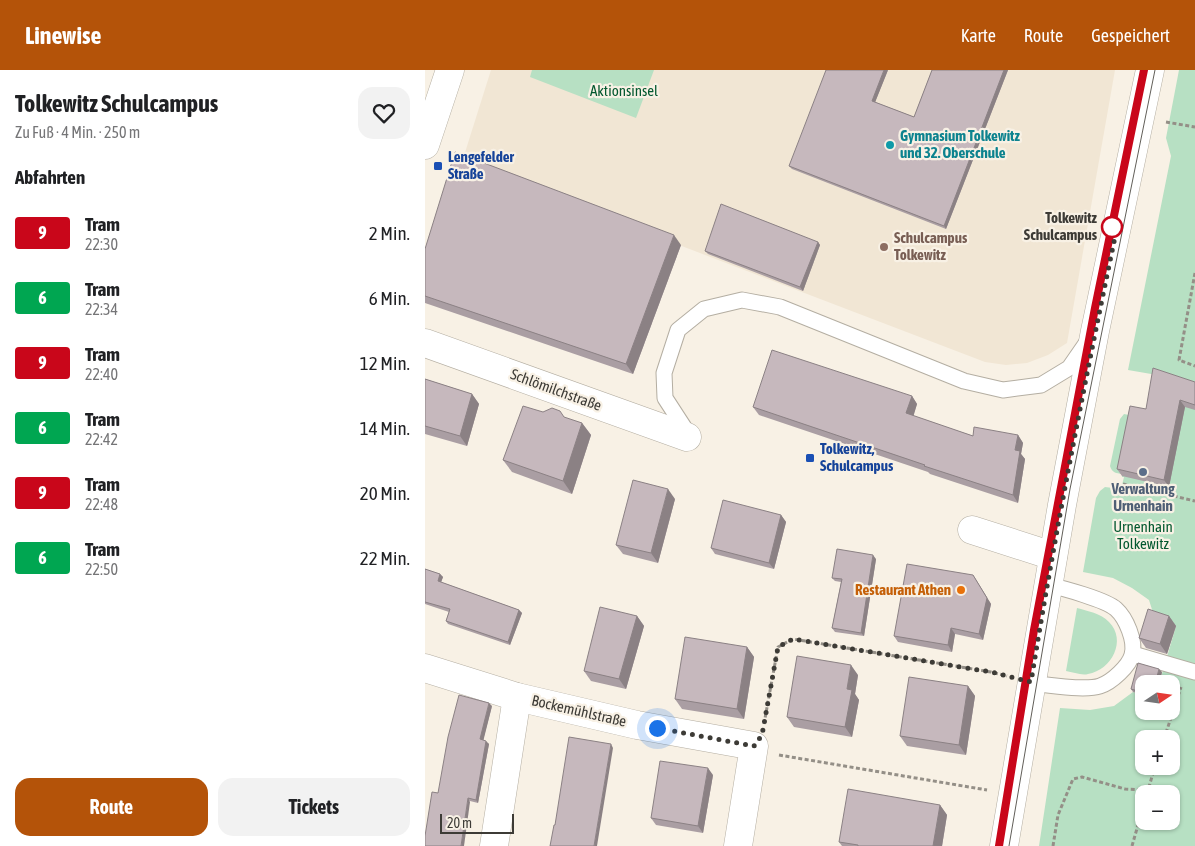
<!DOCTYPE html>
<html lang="de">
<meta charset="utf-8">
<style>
:root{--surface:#fff;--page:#f2f2f2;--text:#202124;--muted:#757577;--accent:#b45309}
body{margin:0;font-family:"Asap Condensed",sans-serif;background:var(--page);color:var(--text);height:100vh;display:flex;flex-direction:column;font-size:19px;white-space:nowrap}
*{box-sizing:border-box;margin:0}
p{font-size:16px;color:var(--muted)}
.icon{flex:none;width:28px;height:28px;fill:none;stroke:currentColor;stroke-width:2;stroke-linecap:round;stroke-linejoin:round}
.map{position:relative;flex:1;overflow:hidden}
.drawer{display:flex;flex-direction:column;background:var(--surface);width:425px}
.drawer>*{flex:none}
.badge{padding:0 10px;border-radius:4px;font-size:18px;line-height:32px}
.needle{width:32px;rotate:77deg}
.controls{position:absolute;left:710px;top:605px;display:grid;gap:10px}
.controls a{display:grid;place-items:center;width:45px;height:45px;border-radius:10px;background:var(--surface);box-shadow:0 1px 4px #0004;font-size:25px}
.scale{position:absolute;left:15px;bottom:12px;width:74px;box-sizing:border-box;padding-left:5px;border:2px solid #3d3b36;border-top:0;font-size:14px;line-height:18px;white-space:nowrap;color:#3d3b36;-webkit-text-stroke:4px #f8f1e5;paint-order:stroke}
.you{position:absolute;width:25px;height:25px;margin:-12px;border:4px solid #fff;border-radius:50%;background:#1a73e8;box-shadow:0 0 0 8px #1a73e833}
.map>.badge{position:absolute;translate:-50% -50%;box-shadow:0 0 0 2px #fff}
h2{padding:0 15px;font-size:19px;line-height:45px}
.round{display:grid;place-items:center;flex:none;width:52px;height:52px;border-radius:15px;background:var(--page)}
.overview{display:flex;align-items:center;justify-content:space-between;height:85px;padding:0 15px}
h1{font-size:24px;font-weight:700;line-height:38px}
.action{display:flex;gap:10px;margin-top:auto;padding:10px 15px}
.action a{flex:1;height:58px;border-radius:15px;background:var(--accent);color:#fff;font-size:20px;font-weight:700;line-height:58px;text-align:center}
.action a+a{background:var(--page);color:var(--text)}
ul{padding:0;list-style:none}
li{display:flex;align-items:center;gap:15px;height:65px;padding:0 15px}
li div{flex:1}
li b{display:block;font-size:19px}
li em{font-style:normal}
li .badge{min-width:55px;font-weight:700;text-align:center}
header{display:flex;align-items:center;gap:30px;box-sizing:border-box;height:70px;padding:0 25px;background:var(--accent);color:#fff}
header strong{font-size:24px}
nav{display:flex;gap:28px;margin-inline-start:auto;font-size:18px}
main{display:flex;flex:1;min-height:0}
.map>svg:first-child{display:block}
</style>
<header>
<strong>Linewise</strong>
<nav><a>Karte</a><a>Route</a><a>Gespeichert</a></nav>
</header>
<main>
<section class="drawer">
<div class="overview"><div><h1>Tolkewitz Schulcampus</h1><p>Zu Fuß · 4 Min. · 250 m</p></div><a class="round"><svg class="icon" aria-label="heart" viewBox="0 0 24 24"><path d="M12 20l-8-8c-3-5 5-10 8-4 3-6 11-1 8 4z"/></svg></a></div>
<h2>Abfahrten</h2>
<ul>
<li><span class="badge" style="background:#c9061a;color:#fff">9</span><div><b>Tram</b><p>22:30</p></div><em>2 Min.</em></li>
<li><span class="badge" style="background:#00a651;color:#fff">6</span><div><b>Tram</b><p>22:34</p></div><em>6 Min.</em></li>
<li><span class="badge" style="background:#c9061a;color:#fff">9</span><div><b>Tram</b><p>22:40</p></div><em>12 Min.</em></li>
<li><span class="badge" style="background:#00a651;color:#fff">6</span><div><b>Tram</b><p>22:42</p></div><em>14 Min.</em></li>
<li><span class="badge" style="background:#c9061a;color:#fff">9</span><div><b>Tram</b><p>22:48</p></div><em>20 Min.</em></li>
<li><span class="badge" style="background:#00a651;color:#fff">6</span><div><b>Tram</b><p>22:50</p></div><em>22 Min.</em></li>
</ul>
<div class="action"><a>Route</a><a>Tickets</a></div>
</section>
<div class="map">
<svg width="770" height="776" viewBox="0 0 770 776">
<rect width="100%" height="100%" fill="#f8f1e5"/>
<path fill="#f1e6d4" d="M66,0H690L642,273L623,285L602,293L581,295L560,292L37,92Z"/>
<g fill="#b7e0c3" fill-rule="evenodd">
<path d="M107,0H229L211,48L105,7Z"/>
<path d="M754,0H770V776H614L635,638L665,640L689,636L708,622L719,625V641H746V614H734L751,556L730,549L724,530L707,518L688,508L658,502L671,428L675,421L680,417L696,419L699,407H697V404C691,403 687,403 685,396L695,349L699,344L709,346H725L732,305L703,300L746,86L741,68ZM719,669H746V696H719ZM719,724H746V751H719Z"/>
<path d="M652,538C662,541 676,543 684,552C702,570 687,600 663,604C657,606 648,602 641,601Z"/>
</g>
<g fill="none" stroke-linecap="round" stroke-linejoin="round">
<g stroke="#b4aea2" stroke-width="17">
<g id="service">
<path d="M264,365L240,328L239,303L253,260L279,239L317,230L355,237L539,311L578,320L616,315L644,298L662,272"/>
<path d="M708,584L770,602"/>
<path d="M606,613C623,615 660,621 675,616C687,612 704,596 707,585C711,571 701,548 691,539C681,530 638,518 623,515"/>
</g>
</g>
<g stroke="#b4aea2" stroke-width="29">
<g id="minor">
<path d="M0,75L25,0"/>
<path d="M0,273L262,367"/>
<path d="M547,460L628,486"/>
<path d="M0,598L92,627L212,655L329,676L313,776"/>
<path d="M69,776L92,627"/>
</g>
</g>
<g stroke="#b4aea2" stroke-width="29">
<path id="secondary" d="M579,776L637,435L670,261L725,0"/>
</g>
<g stroke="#948f87" stroke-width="3" stroke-dasharray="4 2.5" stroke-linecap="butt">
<path d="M741,52L770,57"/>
<path d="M770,203L754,290L770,296"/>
<path d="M698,414L770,431"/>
<path d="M339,654L353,577L368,569L566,602L582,606"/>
<path d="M739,669L756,617"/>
<path d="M354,685L562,720"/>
<path d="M722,724L730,696"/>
<path d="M628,776L633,745L648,709L657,707L700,719L723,720"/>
<path d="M707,776L719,734"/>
</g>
<use href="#service" stroke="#fff" stroke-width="15"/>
<use href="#minor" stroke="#fff" stroke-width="28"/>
<use href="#secondary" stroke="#fff" stroke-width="28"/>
<g stroke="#615e58" stroke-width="1">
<path d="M574,776L609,560L670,238L719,0"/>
<path d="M584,776L645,419L730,0"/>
</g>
</g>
<g fill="#aa9ea3">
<path d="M463,0L450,32L489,47L507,0H583L521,159L367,99L364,96Z"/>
<path d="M393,172L395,175L378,221L283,184L280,181Z"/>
<path d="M256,175L208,304L0,233V179Z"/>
<path d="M0,309L47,324L54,334L42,376L0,364Z"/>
<path d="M770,312V340L760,337L744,417L697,406L692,399L721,339Z"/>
<path d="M487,326L492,334L488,346L548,366L593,365L598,373L596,384L600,389L593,433L505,404L503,402L334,345L328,337Z"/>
<path d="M118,342L157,353L166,365L147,424L87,402L78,390Z"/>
<path d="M250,429L233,493L198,484L191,475Z"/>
<path d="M356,445L361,452L349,499L290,484L286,478Z"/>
<path d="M451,489L439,566L410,562L407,558L416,512L410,511L407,508Z"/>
<path d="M0,499L15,504L18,507L16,512L94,540L97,543L85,575L23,554L21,551L24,542L0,534Z"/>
<path d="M548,505L566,534L558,570L530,564L527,582L473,572L469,566Z"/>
<path d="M212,546L219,556L201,619L166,611L159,601Z"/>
<path d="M744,546L751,556L742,584L721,578L714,568Z"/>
<path d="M322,577L329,587L319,649L257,639L250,629Z"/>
<path d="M737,602L734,614H719V625L708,622L706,619Z"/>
<path d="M433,605L430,624L434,630L427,667L369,657L362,647Z"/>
<path d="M543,616L550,626L541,685L482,676L475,666Z"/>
<path d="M67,636L58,670L64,674L53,733L13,723Z"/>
<path d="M288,705L278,763L231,755L226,748Z"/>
<path d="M515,735L522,745L517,776H417L414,772Z"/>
</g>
<g fill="#8b8184">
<path d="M459,0H463L449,35L447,31Z"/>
<path d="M579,0H583L521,159L519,156Z"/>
<path d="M249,165L256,175L208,304L201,294Z"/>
<path d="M393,172L395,175L378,221L375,217Z"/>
<path d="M47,324L54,334L42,376L35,366Z"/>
<path d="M487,326L492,334L487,351L481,343Z"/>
<path d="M755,330L760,337L744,417L739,410Z"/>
<path d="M157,353L166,365L147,424L138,411Z"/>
<path d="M593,365L598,373L596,384L600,389L593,433L588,425L590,380Z"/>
<path d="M243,419L250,429L233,493L226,483Z"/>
<path d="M356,445L361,452L349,499L344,493Z"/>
<path d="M448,485L451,489L439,566L436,563Z"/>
<path d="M15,504L18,507L15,515L13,511Z"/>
<path d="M548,505L566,534L558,570L554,564Z"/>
<path d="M94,540L97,543L85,575L83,572Z"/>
<path d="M212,546L219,556L201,619L194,609Z"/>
<path d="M744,546L751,556L742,584L735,574Z"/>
<path d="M526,558L530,564L527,582L523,575Z"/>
<path d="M322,577L329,587L319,649L312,639Z"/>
<path d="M426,595L433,605L430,624L434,630L427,667L420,657L422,619Z"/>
<path d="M734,599L737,602L734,614H730Z"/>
<path d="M543,616L550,626L541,685L534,675Z"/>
<path d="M64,633L67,636L58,672L55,669Z"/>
<path d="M61,671L64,674L53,733L51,730Z"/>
<path d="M186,674L188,678L172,776H169Z"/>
<path d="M283,698L288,705L278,763L273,756Z"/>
<path d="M43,728L45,732L39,776H36Z"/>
<path d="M515,735L522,745L517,776H508Z"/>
</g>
<g fill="#c6b8bd" stroke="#8b8184">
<path d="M401,0H459L447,31L489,47L507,0H579L519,156L364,96Z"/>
<path d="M30,82L249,165L201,294L0,226V179Z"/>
<path d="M296,134L393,172L375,217L280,181Z"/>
<path d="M347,280L487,326L481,343L548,366L549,357L593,365L590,380L595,381L588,425L499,396L500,395L328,337Z"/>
<path d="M728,298L770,312V335L755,330L739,410L692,399L705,336L721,339Z"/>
<path d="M0,309L47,324L35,366L0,356Z"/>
<path d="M98,336L118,342L127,338L135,341L139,347L157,353L138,411L78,390Z"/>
<path d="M208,410L243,419L226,483L191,475Z"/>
<path d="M298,430L356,445L344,493L286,478Z"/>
<path d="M412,479L448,485L436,563L407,558L417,509L407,508Z"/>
<path d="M482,494L548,505L562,528L554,564L526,558L523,575L469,566Z"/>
<path d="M0,499L15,504L13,511L94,540L83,572L21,551L25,539L0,532Z"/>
<path d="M175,537L212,546L194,609L159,601Z"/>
<path d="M723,539L744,546L735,574L714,568Z"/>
<path d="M260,567L322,577L312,639L250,629Z"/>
<path d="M372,586L426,595L422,619L427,620L420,657L362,647Z"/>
<path d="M713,593L734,599L730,614H719V623L706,619Z"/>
<path d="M484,607L543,616L534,675L475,666Z"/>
<path d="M34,625L64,633L55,669L61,671L51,730L43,728L36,776H0V766L7,722L13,723L23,667Z"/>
<path d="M144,667L186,674L169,776H125L129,755H130Z"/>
<path d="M235,691L283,698L273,756L226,748Z"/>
<path d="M423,719L515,735L508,776H433V775L414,772Z"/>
</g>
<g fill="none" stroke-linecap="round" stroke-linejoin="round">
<g stroke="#fff" stroke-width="11">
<path id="line" d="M574,776L609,560L670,238L719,0"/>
</g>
<use href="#line" stroke="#c9061a" stroke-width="8"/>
<path stroke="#3d3b36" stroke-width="5" stroke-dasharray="0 9" d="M232,658L329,676L337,665L353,577L368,569L566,602L606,612C630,463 659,315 690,167L687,157"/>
</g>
<circle fill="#0f9aa8" stroke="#f8f1e5" stroke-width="2" cx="465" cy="75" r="5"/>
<g fill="#1a4fb4" stroke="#f8f1e5" stroke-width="2">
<rect x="8" y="91" width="10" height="10" rx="2.5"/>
<rect x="380" y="383" width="10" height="10" rx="2.5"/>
</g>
<circle fill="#fff" stroke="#c9061a" stroke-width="2.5" cx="687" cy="157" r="10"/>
<circle fill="#8d6e63" stroke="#f8f1e5" stroke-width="2" cx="459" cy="177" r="5"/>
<circle fill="#5c6f8a" stroke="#f8f1e5" stroke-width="2" cx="718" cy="402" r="5"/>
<circle fill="#e8710a" stroke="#f8f1e5" stroke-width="2" cx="536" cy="520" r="5"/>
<g text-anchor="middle" stroke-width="4.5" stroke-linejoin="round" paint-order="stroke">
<g font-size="15" fill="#03582f" stroke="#f8f1e5">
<text x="199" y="26">Aktionsinsel</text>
<text x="718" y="462">Urnenhain<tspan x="718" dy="17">Tolkewitz</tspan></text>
</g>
<g font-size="15" font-weight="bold" fill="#0d838f" stroke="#f8f1e5" text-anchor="start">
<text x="475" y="71">Gymnasium Tolkewitz<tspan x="475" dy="17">und 32. Oberschule</tspan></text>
</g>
<g font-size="15" font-weight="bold" fill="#164399" stroke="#f8f1e5" text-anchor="start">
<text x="23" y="92">Lengefelder<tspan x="23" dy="17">Straße</tspan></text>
<text x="395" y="384">Tolkewitz,<tspan x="395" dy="17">Schulcampus</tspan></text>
</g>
<g font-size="15" font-weight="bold" fill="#3d3b36" stroke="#f8f1e5" text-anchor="end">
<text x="672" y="153">Tolkewitz<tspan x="672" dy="17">Schulcampus</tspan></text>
</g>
<g font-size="15" font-weight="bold" fill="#785e54" stroke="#f8f1e5" text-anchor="start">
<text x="469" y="173">Schulcampus<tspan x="469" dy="17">Tolkewitz</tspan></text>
</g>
<g font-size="15" fill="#3d3b36" stroke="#f8f1e5">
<text transform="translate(131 320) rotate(20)" y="5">Schlömilchstraße</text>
<text transform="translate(154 641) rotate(13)" y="5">Bockemühlstraße</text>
</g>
<g font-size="15" font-weight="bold" fill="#4e5e75" stroke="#f8f1e5">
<text x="718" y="424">Verwaltung<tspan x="718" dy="17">Urnenhain</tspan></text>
</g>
<g font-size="15" font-weight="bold" fill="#c56008" stroke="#f8f1e5" text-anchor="end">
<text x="526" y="525">Restaurant Athen</text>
</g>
</g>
</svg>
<div class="controls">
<a><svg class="needle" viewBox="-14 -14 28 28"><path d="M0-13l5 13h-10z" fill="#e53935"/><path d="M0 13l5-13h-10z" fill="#757577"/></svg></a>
<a>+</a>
<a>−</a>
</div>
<div class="scale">20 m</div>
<div class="you" style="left:232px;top:658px"></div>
</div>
</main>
